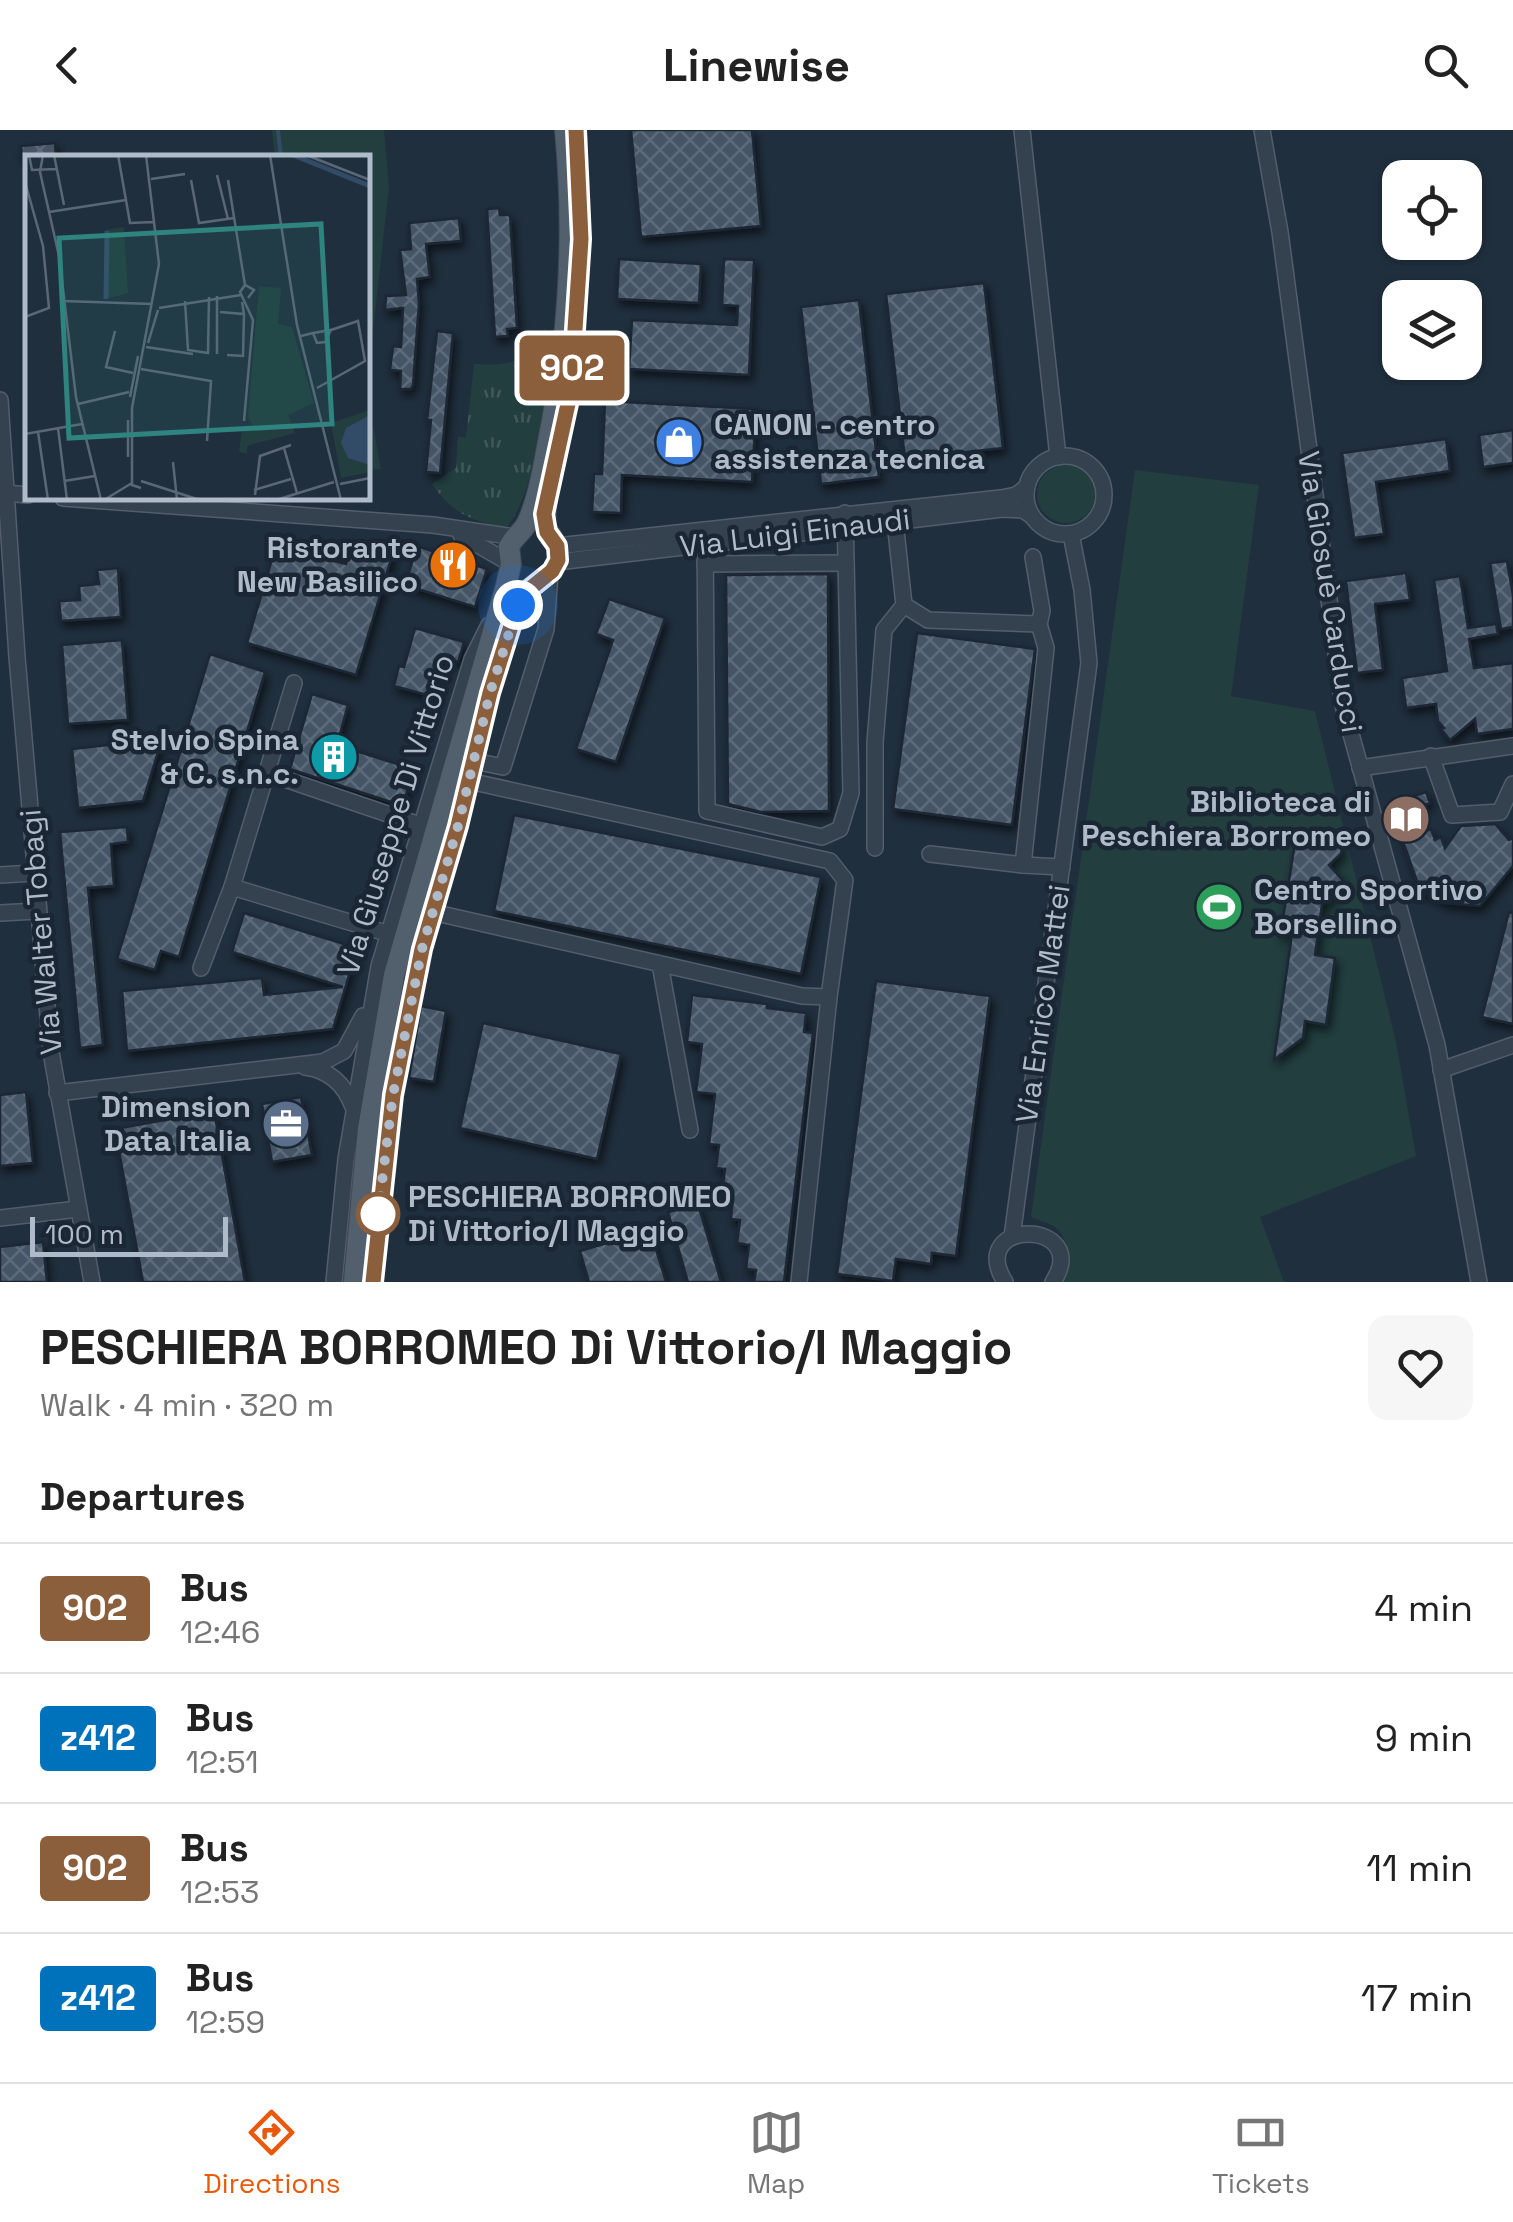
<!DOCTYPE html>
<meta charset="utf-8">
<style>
:root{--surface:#fff;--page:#f6f6f6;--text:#222;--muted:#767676;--line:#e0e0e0;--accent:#ea580c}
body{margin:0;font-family:"Space Grotesk",sans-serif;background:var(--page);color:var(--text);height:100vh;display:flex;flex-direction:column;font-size:38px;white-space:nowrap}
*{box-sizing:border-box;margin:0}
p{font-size:32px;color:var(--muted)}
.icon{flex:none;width:55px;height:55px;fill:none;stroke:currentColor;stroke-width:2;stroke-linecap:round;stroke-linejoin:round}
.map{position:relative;height:1152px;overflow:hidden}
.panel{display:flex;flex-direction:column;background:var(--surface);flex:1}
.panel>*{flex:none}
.badge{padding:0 20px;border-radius:8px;font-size:35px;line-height:65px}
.tools{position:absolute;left:1382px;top:30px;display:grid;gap:20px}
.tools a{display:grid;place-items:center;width:100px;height:100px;border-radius:20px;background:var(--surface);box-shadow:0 2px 8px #0004;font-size:50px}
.scale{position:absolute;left:30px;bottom:25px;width:198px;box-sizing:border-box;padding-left:10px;border:5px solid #b0bbc9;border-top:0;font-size:28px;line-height:35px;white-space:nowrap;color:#b0bbc9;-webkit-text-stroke:8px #1a2633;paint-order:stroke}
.you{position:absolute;width:50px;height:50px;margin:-25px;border:8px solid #fff;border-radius:50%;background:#1a73e8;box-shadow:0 0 0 15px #1a73e833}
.map>.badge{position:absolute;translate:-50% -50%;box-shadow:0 0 0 5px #fff}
h2{padding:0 40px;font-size:38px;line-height:90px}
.round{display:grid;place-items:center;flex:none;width:105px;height:105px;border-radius:20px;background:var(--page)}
.headline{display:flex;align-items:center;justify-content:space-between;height:170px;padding:0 40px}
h1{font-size:48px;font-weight:700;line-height:75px}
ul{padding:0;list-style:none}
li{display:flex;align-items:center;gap:30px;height:130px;padding:0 40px;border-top:2px solid var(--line)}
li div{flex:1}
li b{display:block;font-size:38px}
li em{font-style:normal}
li .badge{min-width:110px;font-weight:700;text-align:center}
header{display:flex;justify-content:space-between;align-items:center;height:130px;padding:0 40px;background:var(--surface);font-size:45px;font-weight:700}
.tab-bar{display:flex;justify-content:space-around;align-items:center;height:140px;border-top:2px solid var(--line);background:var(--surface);font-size:28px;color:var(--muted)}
.tab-bar a{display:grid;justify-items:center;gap:5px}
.tab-bar .selected{color:var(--accent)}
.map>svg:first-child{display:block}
</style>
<header><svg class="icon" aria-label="back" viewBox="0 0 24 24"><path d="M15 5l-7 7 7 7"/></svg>Linewise<svg class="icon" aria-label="search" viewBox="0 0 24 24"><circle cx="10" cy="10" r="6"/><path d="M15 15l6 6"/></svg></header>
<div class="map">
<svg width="1513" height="1152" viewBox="0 0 1513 1152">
<defs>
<pattern id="park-tufts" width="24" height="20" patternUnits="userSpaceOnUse" patternTransform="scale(2.5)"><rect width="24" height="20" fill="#223e3f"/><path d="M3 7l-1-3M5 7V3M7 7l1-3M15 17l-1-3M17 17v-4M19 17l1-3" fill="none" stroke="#405859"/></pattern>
<pattern id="building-cross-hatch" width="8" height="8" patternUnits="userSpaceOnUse" patternTransform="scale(2.5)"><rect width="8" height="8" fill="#445465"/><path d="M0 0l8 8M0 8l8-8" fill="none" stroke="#5c6b7a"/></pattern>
<filter id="shadow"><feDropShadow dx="3" dy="5.5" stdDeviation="5" flood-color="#0009"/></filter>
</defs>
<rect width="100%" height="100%" fill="#202f3e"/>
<g fill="#223e3f">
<path d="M272,0H384L389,57L368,246V268L381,339L368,340V28L275,27Z"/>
<circle cx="1066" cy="364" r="29"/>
<path d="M1135,340L1259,355L1231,566L1315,581L1396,912L1416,1026L1260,1087L1284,1152H1059C1071,1136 1072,1112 1055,1097C1049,1093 1038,1090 1031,1087Z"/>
</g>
<path fill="url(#park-tufts)" d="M545,198C559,236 534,369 506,398C470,390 454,385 432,354L456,338L458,307H466L474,234C508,236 531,233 545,198Z"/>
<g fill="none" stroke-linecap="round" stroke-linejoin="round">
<path stroke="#324c67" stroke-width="4" d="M278,0L281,28"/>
</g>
<g fill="url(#building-cross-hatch)" stroke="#1c2835" stroke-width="2.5" filter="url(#shadow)">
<path d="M631,0H752L761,96L641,107Z"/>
<path d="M55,13L56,28H22L21,16Z"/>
<path d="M499,78L500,85H510L517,198L507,199L508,206L495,207L487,79Z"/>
<path d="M459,88L461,111L426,114L430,147L417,149L419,173L413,255L411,259H400L401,241L390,240L393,216L401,217L403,178L385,180L386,166L406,165L400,120L411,119L409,93Z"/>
<path d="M619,129L701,134L699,173L617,169Z"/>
<path d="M724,129L754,130L749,245L629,239L632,190L737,195L738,176L722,175Z"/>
<path d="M984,153L1003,318L905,329L886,164Z"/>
<path d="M859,170L879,347L821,354L801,177Z"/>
<path d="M437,201L453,203L440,343L426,342L431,290H427Z"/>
<path d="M605,271L756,279L752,352L622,345L621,383L592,382L594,344H602Z"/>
<path d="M1513,300V333L1483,337L1479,305Z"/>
<path d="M1446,309L1450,341L1376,352L1384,404L1354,408L1342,323Z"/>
<path d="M377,411L395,416L356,545L247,513L276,416L346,434L352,414L374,421Z"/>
<path d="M417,416L487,439L475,477L405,455Z"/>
<path d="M1507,431L1513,465V497L1501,499L1490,433Z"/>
<path d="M118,438L121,487L61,491L59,471L80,470L79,456L99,454L97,440Z"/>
<path d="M1406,443L1410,470L1375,474L1383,540L1357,543L1346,451Z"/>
<path d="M828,444L829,681L761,682L728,674L726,445Z"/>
<path d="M1460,446L1468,498L1496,494L1498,504L1469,509L1474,538L1513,533V599L1477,604L1475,589L1450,610L1441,599L1444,598L1438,591L1436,574L1406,578L1402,548L1447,541L1434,450Z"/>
<path d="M609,469L665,488L616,632L576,619L613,510L596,504Z"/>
<path d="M415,498L464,512L458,532L440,526L431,566L394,556L399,536L404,537Z"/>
<path d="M917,503L1035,519L1012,695L893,679Z"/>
<path d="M122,510L128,590L68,594L62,515Z"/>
<path d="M210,524L265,542L179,827L161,821L155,840L117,829Z"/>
<path d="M312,564L348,575L337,615L413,639L403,676L290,639Z"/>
<path d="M162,609L143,671L78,678L72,619Z"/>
<path d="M1426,662L1430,673L1413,679L1422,702L1431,699L1435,710L1441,707L1445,718L1461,696L1495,694L1509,710L1513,708V736L1480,776L1446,773L1420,760L1390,674Z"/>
<path d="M514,685L821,747L801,844L494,781Z"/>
<path d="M127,697L128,712L111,714L114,756L88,758L103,915L80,918L60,702Z"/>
<path d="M1297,700L1312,716L1325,705L1336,708L1342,718L1341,724L1329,735L1347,755L1322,775L1315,825L1335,828L1326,895L1305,891L1303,908L1274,930L1293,797L1280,807Z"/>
<path d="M1509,782L1513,783V894L1482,887Z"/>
<path d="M244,783L357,818L333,899L127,921L122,861L262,848L264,865L343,857L232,822Z"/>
<path d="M876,851L990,866L956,1126L932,1123L931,1134L896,1129L893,1151L837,1144Z"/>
<path d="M692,865L767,874V878L806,883L804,902L813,903L784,1152H754L756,1140L746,1139L749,1115L737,1113L740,1090L731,1089L733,1066L722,1064L725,1039L716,1038L719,1015L709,1014L715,964L696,962L702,914L687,912Z"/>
<path d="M421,876L446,881L434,952L409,948Z"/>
<path d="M483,893L621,924L597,1029L460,998Z"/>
<path d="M26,962L33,1033L0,1036V965Z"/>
<path d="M301,967L312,1025L272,1032L262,974Z"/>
<path d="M214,981L245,1152H143L115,999Z"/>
<path d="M698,1074L721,1152H688L668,1082Z"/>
<path d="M650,1100L666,1152H589L580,1121Z"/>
<path d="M43,1112L47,1152H0V1117Z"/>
</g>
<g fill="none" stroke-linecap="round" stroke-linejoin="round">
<g stroke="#535e6c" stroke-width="18">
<g id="minor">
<path d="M1022,0L1058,327"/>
<path d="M1262,0L1280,102L1343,575L1437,915L1479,1152"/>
<path d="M0,270L17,527L51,922L92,1152"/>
<circle cx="1065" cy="365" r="39"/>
<path d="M5,363L28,365"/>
<path d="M63,368L433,395L515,407"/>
<path d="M705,400L707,681L822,707L840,699L851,663L845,383"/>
<path d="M461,405L511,434"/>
<path d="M557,416L1001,368L1016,365L1027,357"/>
<path d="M557,432L1002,379L1023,380L1032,386"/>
<path d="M705,434L846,433"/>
<path d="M904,475L928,490L1039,494L1042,481L1033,427"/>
<path d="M294,553L232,757L386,803"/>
<path d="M1431,626L1452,685L1500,682L1513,654"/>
<path d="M474,631L503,637L546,499L550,443"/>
<path d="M1360,638L1513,616"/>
<path d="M267,643L420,695"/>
<path d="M469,651L830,731L845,750L829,867"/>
<path d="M875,718V613L884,500L904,475L894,382"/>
<path d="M930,724L1023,735L1046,518L1039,494"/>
<path d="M1023,735L1062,737"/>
<path d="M0,745L34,743"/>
<path d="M432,782L802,866L829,867L799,1152"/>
<path d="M0,783L37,781"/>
<path d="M660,834L690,1000"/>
<path d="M201,838L232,757"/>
<path d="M305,937C330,940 345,955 353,977"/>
<path d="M1441,940L1513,915"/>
<path d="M57,963L323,932L344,921L363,886"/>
<path d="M0,1088L78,1079"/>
<path d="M1012,1107L1089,533L1082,460L1071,404"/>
<path d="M334,1152L346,1029L379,836L472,529L489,495"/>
<path d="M373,1152C379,1041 395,929 421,820C442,734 471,650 490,563"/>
<path d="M1005,1152C965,1087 1093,1089 1053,1152"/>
</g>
</g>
<g stroke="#3e4a57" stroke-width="22">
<g id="major">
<path d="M498,535L518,475L531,457L552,441L558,429L557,415L545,396L547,364"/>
<path d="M354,1152L368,999L394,845L506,456L511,434L509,417C513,407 522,403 527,393C538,369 543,339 548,312C569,208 575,105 565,0"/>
</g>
</g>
<use href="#minor" stroke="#34414e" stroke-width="15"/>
<use href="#major" stroke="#52606e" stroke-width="20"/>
</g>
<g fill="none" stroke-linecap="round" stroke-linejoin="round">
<g stroke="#fff" stroke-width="22">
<path id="line" d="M373,1152L393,965L422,819L458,696L490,563L516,480L526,462L552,441L558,430L557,416L547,402L544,384L571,260L581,109L576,0"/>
</g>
<use href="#line" stroke="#8b5e3c" stroke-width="15"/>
<path stroke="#b0bbc9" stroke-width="10" stroke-dasharray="0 18" d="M378,1084L393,965L422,819L458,696L490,563L518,475"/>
</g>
<defs>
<g id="shop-disc" transform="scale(2.5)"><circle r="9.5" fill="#3f7fe0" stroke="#1a2633"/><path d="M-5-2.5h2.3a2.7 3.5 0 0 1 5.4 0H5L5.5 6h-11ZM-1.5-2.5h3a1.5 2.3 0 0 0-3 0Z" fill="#fff"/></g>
<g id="restaurant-disc" transform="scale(2.5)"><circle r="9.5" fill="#e8710a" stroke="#1a2633"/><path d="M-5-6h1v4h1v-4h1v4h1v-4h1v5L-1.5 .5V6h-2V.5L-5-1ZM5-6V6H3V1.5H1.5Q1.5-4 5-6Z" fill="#fff"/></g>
<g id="building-disc" transform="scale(2.5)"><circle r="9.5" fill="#0f9aa8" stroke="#1a2633"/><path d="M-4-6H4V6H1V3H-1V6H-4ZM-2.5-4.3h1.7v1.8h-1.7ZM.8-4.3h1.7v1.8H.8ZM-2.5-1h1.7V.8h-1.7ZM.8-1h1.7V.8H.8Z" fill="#fff"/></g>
<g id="library-disc" transform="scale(2.5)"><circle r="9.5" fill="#8d6e63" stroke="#1a2633"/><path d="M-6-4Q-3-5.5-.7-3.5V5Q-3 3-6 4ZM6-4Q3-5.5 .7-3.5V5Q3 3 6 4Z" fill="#fff"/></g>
<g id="stadium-disc" transform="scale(2.5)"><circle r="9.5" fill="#2e9e5b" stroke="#1a2633"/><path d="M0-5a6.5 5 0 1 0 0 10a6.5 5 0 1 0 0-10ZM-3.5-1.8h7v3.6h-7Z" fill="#fff"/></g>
<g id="office-disc" transform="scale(2.5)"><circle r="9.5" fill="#5c6f8a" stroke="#1a2633"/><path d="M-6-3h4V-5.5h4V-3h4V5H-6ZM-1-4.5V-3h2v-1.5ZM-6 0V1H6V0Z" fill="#fff"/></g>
</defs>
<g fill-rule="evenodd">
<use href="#shop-disc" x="679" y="312"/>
<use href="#restaurant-disc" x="453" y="435"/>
<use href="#building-disc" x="334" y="627"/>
<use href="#library-disc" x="1406" y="689"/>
<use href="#stadium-disc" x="1219" y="777"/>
<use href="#office-disc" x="286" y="994"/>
</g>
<circle fill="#fff" stroke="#8b5e3c" stroke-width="5" cx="378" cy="1084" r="20"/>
<g text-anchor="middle" stroke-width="9" stroke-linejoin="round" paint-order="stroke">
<g font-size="30" font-weight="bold" fill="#b0bbc9" stroke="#1a2633" text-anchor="end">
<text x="714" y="305" text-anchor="start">CANON - centro<tspan x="714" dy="34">assistenza tecnica</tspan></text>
<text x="418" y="428">Ristorante<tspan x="418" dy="34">New Basilico</tspan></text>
<text x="299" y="620">Stelvio Spina<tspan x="299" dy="34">&amp; C. s.n.c.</tspan></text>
<text x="1371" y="682">Biblioteca di<tspan x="1371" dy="34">Peschiera Borromeo</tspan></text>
<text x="1254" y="770" text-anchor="start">Centro Sportivo<tspan x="1254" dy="34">Borsellino</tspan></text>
<text x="251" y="987">Dimension<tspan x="251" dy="34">Data Italia</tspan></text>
</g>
<g font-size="30" fill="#b0bbc9" stroke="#1a2633">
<text transform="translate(795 403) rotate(-7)" y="10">Via Luigi Einaudi</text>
<text transform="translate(1330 462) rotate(81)" y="10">Via Giosuè Carducci</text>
<text transform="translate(396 685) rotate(-73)" y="10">Via Giuseppe Di Vittorio</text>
<text transform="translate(41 802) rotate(-95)" y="10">Via Walter Tobagi</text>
<text transform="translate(1043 874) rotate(-82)" y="10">Via Enrico Mattei</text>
</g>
<g font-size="30" font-weight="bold" fill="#b0bbc9" stroke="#1a2633" text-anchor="start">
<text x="408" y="1077">PESCHIERA BORROMEO<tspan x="408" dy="34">Di Vittorio/I Maggio</tspan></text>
</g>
</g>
<g transform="translate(25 25)">
<rect width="345" height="345" fill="#202f3e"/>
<path d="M99,72L103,138L81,144L80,75ZM234,131L256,133L253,169L267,172L289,248L263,260L270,278L222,291V299L214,297L217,274L229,271L223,262Z" fill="#223e3f"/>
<path d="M345,255V317L316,323L306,268Z" fill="#223e3f"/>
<path d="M345,260V310L323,303L316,288L321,273Z" fill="#324c67"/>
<path fill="none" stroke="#324c67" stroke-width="5" d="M268,0L345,31M81,144L82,76"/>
<path fill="none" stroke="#5a6776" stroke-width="2.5" d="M4,0L7,15L31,14M18,0L15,17L34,101L51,242L76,345M29,0L39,50M93,0L105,68L129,67M245,0L272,170L316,345M281,0L345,25M192,20L203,64M126,24L160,19M166,25L174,68L209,63M203,25L220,130M0,27L18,91L24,153L0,162M24,57L101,45M38,146L127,149M160,146L163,195L183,198L184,142M134,153L216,140M195,157L219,159L217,147M90,176L81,212L108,218M276,181L288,178L306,175L300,187L292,188L288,178M123,188L133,155M121,192L168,199M192,199V141M202,200L218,201L219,159M116,214L186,226L182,286M292,233L340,206L333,166L306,175M105,242L113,201M53,249L104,237M103,265V302M219,266L228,165L215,137L220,130L229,135L223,143M33,273L42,345M13,277L23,345M0,279L57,269M259,293L272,338M148,307L152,345M39,326L70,321M116,326L175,345M315,329L345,323M116,333L107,330V253L134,109L121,0M229,335L266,324M230,340L235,301L266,290M79,345L107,328M251,345L309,327"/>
<path fill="#2f8480" fill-opacity="0.15" stroke="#2f8480" stroke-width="5" d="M296,69L307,269L44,283L34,83Z"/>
<rect width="345" height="345" fill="none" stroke="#b0bbc9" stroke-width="5"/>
</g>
</svg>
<div class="tools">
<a><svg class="icon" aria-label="locate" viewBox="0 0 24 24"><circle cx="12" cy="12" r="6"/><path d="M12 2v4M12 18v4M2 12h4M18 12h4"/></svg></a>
<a><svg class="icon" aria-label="layers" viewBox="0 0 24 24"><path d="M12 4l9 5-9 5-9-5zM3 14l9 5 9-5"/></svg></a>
</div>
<div class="scale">100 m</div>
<div class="you" style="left:518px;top:475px"></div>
<b class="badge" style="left:572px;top:238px;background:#8b5e3c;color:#fff">902</b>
</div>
<section class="panel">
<div class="headline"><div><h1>PESCHIERA BORROMEO Di Vittorio/I Maggio</h1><p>Walk · 4 min · 320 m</p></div><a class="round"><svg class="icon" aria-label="heart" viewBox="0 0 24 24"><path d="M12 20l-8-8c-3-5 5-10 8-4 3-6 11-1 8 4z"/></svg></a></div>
<h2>Departures</h2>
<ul>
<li><span class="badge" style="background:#8b5e3c;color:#fff">902</span><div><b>Bus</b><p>12:46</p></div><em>4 min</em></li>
<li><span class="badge" style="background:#0072bc;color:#fff">z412</span><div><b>Bus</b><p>12:51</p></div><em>9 min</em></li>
<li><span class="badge" style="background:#8b5e3c;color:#fff">902</span><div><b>Bus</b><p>12:53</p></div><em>11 min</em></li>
<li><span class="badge" style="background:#0072bc;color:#fff">z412</span><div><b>Bus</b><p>12:59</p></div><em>17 min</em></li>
</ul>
</section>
<nav class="tab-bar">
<a class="selected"><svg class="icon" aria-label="directions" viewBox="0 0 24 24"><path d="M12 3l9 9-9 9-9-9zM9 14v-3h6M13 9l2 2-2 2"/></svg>Directions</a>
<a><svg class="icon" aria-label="map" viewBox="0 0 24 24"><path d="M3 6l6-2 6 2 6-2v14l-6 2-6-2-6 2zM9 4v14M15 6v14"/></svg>Map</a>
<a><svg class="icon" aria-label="tickets" viewBox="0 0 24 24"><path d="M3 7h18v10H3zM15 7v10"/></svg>Tickets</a>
</nav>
